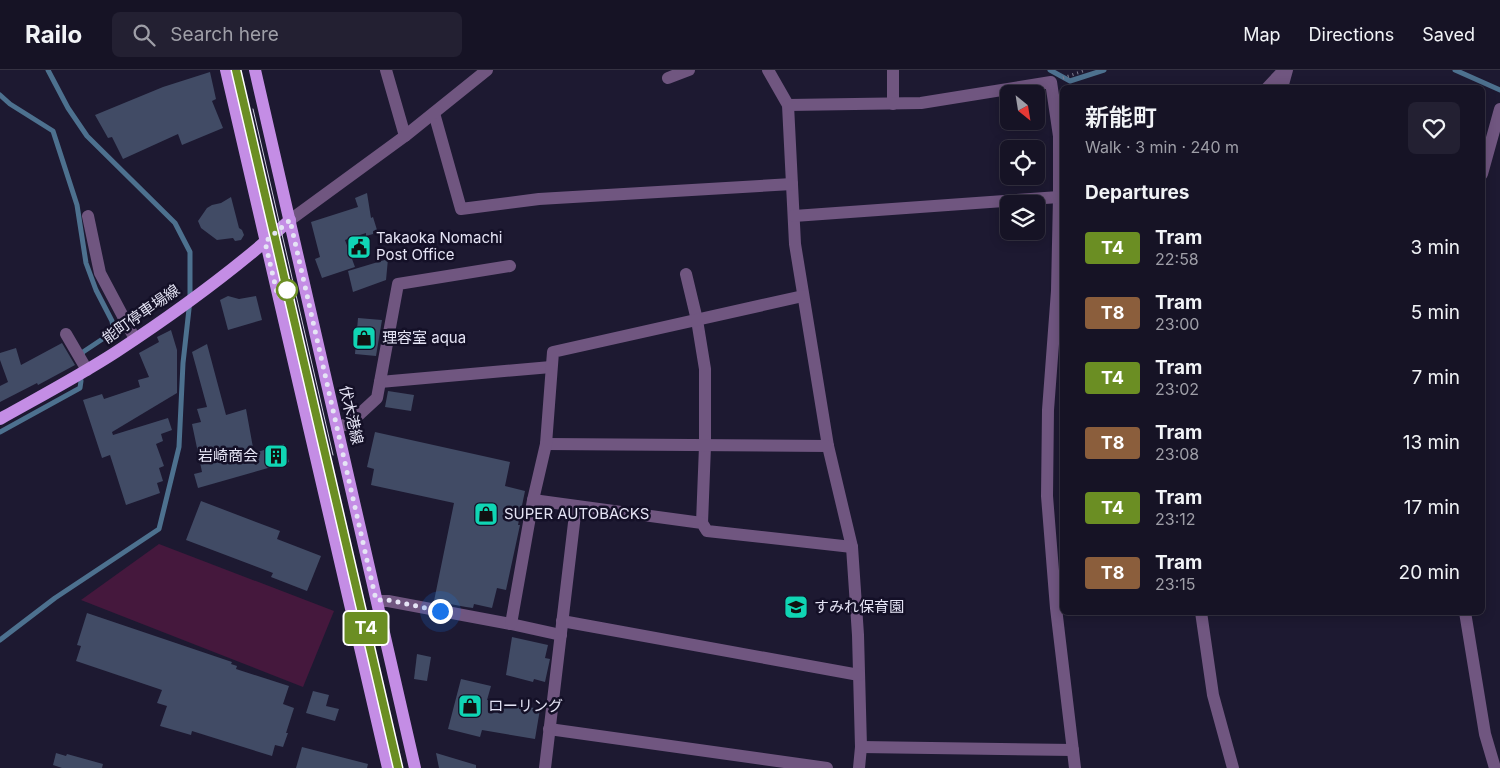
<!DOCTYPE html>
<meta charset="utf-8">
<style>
:root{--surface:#161325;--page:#232032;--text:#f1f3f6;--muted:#9e9ea7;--line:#353242}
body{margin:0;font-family:Inter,"Noto Sans JP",sans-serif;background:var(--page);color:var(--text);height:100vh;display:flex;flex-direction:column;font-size:19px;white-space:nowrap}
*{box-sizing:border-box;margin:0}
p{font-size:16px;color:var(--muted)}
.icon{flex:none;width:28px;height:28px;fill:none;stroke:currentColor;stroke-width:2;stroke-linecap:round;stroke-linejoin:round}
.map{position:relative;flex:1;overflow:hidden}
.sheet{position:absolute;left:1060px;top:15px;width:425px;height:530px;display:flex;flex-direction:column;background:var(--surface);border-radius:8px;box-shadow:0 2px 12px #0003,0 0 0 1px var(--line)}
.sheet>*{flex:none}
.badge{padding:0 10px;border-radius:4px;font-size:18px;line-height:32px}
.needle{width:32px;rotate:150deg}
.buttons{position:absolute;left:1000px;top:15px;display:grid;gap:10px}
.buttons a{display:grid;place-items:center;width:45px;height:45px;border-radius:8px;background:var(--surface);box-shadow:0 2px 12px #0003,0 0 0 1px var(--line);font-size:25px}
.you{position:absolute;width:25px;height:25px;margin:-12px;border:4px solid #fff;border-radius:50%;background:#1a73e8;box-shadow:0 0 0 8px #1a73e833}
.map>.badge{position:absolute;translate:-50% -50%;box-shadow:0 0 0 2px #fff}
h2{padding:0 25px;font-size:19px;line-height:45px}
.round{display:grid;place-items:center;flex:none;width:52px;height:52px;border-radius:8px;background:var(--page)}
.headline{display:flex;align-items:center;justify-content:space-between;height:85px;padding:0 25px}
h1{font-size:24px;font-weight:600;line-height:38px}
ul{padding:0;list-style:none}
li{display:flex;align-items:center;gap:15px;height:65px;padding:0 25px}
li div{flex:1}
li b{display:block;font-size:19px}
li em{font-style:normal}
li .badge{min-width:55px;font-weight:700;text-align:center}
header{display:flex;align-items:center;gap:30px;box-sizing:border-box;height:70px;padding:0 25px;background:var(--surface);border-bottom:1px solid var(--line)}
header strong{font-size:24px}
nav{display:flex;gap:28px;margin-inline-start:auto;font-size:18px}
.search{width:350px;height:45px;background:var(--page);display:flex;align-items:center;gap:12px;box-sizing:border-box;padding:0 18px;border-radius:8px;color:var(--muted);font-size:19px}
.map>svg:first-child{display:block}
</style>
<header>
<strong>Railo</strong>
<div class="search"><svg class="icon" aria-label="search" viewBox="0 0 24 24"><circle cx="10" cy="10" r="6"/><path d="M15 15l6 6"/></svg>Search here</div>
<nav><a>Map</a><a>Directions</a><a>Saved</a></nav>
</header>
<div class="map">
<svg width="1500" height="698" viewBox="0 0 1500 698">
<rect width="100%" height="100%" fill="#1d1931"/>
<path fill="#45183d" d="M159,474L334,541L303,617L81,530Z"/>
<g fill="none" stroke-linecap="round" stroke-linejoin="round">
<g stroke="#4d718f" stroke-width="5">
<path d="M1050,0L1070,11L1104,0"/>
<path d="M1455,0L1500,20"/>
<path d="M0,25L10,34L53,61L77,135L86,193L96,220L112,251L113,257L110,264L83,282L81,287"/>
<path d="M0,362L80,318L81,311L80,304"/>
<path d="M0,570L55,528L159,459L179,377L183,293L190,230V182L175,153L87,66L68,38L48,0"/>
</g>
</g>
<g fill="#414b65">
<path d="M210,2L216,29L212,31L223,58L182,75L178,64L123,89L112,67L108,68L95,45L163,17Z"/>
<path d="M367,123L371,148L373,147L377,160L373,161V164L366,166V163L345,170L355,197L322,208L315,189L320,187L311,152L358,137L355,128Z"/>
<path d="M231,127L239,158L242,160L244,165L241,170L235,171L233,168L217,170L201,158L198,151L207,138L212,135L221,133Z"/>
<path d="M388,189L386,210L353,222L348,201Z"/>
<path d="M228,226L239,229L256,226L262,250L228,260L220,230Z"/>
<path d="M358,248L382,250L376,286L355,284Z"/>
<path d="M171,260L177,280V323L112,362L113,365L168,348L172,360L161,364L163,371L156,374L164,396L159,398L163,411L157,413L160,423L126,435L110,385L102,388L83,330L102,324L104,329L140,317L138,310L149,307L139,283L159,272L157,267Z"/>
<path d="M62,273L75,295L38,315L37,313L0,332V316L8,312L0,290V283L16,278L21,295Z"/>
<path d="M207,274L226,345L246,339L254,383L284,374L289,392L198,418L194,404L202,402L192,354L201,352L197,339L207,337L192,282Z"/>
<path d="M388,321L414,325L411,341L385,337Z"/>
<path d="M375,362L510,392L505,416L525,421L518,455H520L506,520L497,518L492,538L474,534L473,538L466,537L434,531L454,433L371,415L374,399L367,397Z"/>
<path d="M201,431L280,461L277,469L321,486L307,521L271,507L273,503L186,470Z"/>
<path d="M87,543L232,592L231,594L237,596L236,599L289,616L283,634L294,638L286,663H288L283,677L275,675L272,686L192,661L191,665L160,656L167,636L157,633L162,620L76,591L81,576L77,575Z"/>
<path d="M512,567L548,575L545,588L550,589L545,612L534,609L533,612L506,605Z"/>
<path d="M417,584L431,587L427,611L414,609Z"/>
<path d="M461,609L491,616L487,630L540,639L535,669L482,660L480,667L448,659Z"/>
<path d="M313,621L329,625L326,636L339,639L335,651L306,643Z"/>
<path d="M302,677L368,694L367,698H296Z"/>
<path d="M56,683L66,686L67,684L103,694L102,698H62L53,695Z"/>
<path d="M436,683L476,695V698H439Z"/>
</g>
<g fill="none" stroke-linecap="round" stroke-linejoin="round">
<path stroke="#7d7b8f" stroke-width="3" stroke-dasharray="1 4" stroke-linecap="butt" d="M1063,8L1086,0"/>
<g stroke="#705680" stroke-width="12">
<path d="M386,0L405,66"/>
<path d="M768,0L788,35L795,174L828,376L852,477L858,565L861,677L859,698"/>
<path d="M668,8L689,0"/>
<path d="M1267,18L1284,0"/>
<path d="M1282,18L1287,0"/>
<path d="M893,34V0"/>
<path d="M788,35L921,33L1051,12L1059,66V127L1057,221L1048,340L1047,426L1056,538L1075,698"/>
<path d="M434,43L461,139L539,129L792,114"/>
<path d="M1482,104L1500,39"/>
<path d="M88,146L100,203L135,269"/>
<path d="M794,146L1059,127"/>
<path d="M290,150L405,66L487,0"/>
<path d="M686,204L697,250L705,299V376L702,453"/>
<path d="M66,264L87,300"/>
<path d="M380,312L551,297"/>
<path d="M337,358L351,352L377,328L398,214L510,196"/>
<path d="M546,374L828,376"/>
<path d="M533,430L702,453L707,461L852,477"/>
<path d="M377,531H388L511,554L561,565"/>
<path d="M1201,542L1213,625L1233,698"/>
<path d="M1465,542L1485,664L1495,698"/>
<path d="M562,551L859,605"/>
<path d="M511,554L533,430L546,374L553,282L803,226"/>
<path d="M549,659L827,698"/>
<path d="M861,677L1073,680"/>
<path d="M545,698L576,436"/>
</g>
<g stroke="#c48de5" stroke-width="12">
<path d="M226,0L388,698"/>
<path d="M255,0L415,698"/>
<path d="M0,349C39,327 79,306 116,282C177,242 236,199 290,150"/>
</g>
<g stroke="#cecddf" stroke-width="1">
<path d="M236,0L398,698"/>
<path d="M253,39L333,385"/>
</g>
</g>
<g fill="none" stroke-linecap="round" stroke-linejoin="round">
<g stroke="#fff" stroke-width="11">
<path id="line" d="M236,0L398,698"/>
</g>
<use href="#line" stroke="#6b8e23" stroke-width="8"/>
<path stroke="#e5e4f5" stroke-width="5" stroke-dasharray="0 9" d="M287,220L278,227L265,172L290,150L376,530H388L440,541"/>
</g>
<defs>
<g id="civic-square" transform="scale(1.25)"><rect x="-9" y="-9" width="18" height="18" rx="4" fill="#10d5b4" stroke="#141027"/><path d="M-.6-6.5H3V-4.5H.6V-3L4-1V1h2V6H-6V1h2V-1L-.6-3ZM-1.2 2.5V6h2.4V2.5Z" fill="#111"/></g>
<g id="shop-square" transform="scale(1.25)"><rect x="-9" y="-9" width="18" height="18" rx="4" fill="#10d5b4" stroke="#141027"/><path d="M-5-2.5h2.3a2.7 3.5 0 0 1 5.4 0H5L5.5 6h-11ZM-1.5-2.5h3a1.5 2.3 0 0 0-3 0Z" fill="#111"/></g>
<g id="building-square" transform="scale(1.25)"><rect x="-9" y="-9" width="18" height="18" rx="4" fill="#10d5b4" stroke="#141027"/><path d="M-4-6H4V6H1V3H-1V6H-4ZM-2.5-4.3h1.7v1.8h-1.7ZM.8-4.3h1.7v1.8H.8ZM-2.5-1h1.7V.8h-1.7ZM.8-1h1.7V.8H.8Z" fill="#111"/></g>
<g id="school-square" transform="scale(1.25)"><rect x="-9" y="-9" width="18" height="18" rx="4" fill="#10d5b4" stroke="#141027"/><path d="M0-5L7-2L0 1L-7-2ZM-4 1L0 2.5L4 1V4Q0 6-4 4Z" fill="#111"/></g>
</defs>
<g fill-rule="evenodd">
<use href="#civic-square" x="359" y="177"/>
<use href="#shop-square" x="364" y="268"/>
<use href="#building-square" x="276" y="386"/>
<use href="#shop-square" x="486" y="444"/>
<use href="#school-square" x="796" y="537"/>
<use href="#shop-square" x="470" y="636"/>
</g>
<circle fill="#fff" stroke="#6b8e23" stroke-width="2.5" cx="287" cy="220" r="10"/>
<g text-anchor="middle" stroke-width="5" stroke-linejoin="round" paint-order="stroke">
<g font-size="15" fill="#e5e4f5" stroke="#141027" text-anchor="start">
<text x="376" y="173">Takaoka Nomachi<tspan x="376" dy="17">Post Office</tspan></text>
<text x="382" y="273">理容室 aqua</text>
<text x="258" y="391" text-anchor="end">岩崎商会</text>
<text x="504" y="449">SUPER AUTOBACKS</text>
<text x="814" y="542">すみれ保育園</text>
<text x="488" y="641">ローリング</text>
</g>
<g font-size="15" fill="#e5e4f5" stroke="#141027">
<text transform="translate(141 244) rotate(-35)" y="5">能町停車場線</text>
<text transform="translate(351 345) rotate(77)" y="5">伏木港線</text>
</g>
</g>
</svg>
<div class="buttons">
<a><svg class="needle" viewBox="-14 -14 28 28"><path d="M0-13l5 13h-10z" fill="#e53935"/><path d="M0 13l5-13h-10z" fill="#9e9ea7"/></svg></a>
<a><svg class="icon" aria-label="locate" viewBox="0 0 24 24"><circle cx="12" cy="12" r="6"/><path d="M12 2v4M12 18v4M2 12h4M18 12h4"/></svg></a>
<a><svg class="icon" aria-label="layers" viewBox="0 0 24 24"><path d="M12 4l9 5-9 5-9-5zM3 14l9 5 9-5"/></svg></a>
</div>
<div class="you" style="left:440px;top:541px"></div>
<b class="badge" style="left:366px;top:558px;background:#6b8e23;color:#fff">T4</b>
<section class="sheet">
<div class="headline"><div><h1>新能町</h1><p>Walk · 3 min · 240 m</p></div><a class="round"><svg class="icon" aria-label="heart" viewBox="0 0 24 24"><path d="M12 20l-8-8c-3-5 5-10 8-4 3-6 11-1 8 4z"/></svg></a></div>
<h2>Departures</h2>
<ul>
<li><span class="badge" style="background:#6b8e23;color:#fff">T4</span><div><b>Tram</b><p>22:58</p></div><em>3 min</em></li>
<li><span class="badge" style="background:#8b5e3c;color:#fff">T8</span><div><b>Tram</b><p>23:00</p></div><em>5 min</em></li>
<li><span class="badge" style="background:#6b8e23;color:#fff">T4</span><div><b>Tram</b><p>23:02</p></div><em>7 min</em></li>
<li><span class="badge" style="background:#8b5e3c;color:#fff">T8</span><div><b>Tram</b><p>23:08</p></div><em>13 min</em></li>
<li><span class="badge" style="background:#6b8e23;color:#fff">T4</span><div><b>Tram</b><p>23:12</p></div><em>17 min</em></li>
<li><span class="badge" style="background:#8b5e3c;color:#fff">T8</span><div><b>Tram</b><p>23:15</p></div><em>20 min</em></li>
</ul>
</section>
</div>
